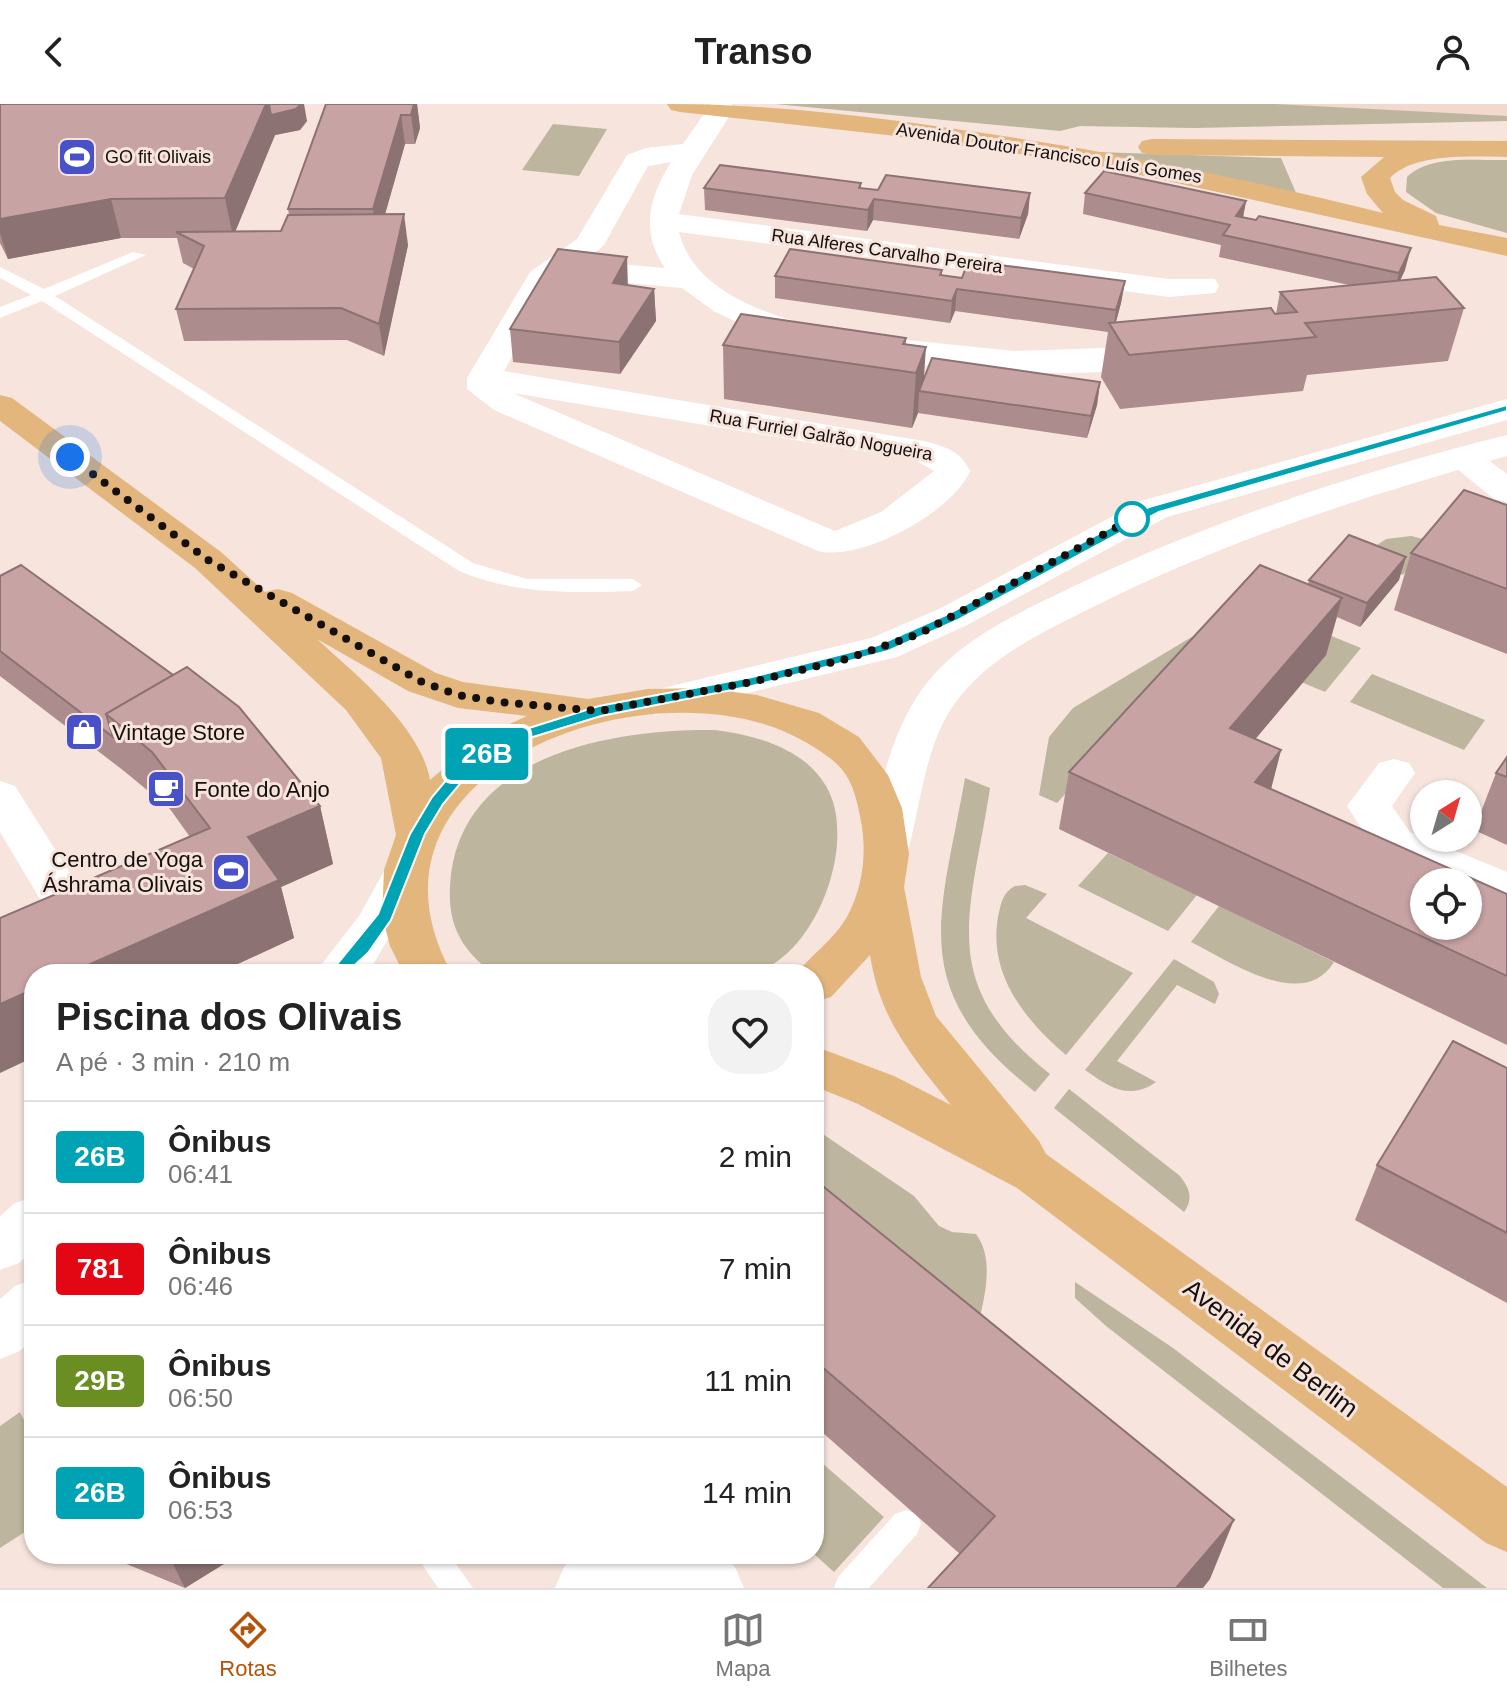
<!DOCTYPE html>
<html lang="pt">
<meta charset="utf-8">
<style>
:root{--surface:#fff;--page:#f2f2f2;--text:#222;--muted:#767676;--line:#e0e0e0;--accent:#b45309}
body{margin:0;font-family:Helvetica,sans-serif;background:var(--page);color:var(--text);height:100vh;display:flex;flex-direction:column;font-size:30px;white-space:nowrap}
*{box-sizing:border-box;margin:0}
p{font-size:26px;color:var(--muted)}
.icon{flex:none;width:44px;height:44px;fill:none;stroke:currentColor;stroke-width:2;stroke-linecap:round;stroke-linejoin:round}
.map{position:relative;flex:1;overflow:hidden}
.details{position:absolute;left:24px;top:860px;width:800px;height:600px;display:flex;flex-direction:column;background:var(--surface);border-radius:32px;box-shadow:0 2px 6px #0004}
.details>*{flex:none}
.badge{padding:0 16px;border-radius:6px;font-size:28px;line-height:52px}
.needle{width:52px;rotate:37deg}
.tools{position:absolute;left:1410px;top:676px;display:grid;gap:16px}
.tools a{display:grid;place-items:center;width:72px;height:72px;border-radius:50%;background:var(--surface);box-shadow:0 2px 6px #0004;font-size:40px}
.you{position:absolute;width:40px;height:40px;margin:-20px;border:6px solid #fff;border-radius:50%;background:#1a73e8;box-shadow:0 0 0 12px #1a73e833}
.map>.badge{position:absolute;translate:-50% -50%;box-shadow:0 0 0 4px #fff}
.round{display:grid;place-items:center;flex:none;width:84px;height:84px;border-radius:32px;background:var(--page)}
.head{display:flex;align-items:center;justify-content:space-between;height:136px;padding:0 32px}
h1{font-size:38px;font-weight:800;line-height:60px}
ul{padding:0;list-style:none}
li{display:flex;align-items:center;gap:24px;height:112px;padding:0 32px;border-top:2px solid var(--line)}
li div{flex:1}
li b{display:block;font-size:30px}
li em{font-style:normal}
li .badge{min-width:88px;font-weight:700;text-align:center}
header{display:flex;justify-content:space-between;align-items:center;height:104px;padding:0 32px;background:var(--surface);font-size:36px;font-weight:800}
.tab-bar{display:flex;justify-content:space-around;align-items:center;height:112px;border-top:2px solid var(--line);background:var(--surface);font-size:22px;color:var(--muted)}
.tab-bar a{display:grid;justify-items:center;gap:4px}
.tab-bar .on{color:var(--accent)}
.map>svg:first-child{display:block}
</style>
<header><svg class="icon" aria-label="back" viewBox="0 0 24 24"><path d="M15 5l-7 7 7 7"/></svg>Transo<svg class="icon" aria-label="person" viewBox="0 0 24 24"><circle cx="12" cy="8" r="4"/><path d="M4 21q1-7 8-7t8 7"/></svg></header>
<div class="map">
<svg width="1507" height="1484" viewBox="0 0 1507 1484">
<rect width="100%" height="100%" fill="#f7e4dd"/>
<path fill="#f3d8ce" d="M1009,0H1507V17L1194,24L1080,22Z"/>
<g fill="#bdb59d">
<path d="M775,0H1275L1507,12V17L1194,24L1080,22L1060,27Z"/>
<path d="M553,20L607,25L579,72L522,66Z"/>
<path d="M1096,48L1281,54L1297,91Z"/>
<path d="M1507,56V129L1436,109L1406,88L1407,73C1431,50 1476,57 1507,56Z"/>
<path d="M1411,432L1432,437L1403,471L1358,454L1386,435Z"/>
<path d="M1265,505L1361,544L1325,588L1205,538L1057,699L1039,691L1049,633L1073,604L1220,516Z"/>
<path d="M1372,570L1485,616L1464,646L1350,598Z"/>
<path d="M715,626C755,631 804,644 826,682C859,737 816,855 750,870C728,875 699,870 677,870C616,870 555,870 494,870C462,847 448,822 450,783C456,650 612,625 715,626Z"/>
<path d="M965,674L990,684C971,810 934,879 1050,970L1035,988C905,886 940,816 965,674Z"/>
<path d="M1108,749L1197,791L1168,827L1078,782Z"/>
<path d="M1025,781L1047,790L1026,814L1133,869L1066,951C1025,916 988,871 998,813C1001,799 1003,788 1015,782Z"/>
<path d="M1219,802L1334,858C1303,909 1228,856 1191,838Z"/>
<path d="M1174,855L1214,878L1219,890L1215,900L1177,881L1117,957L1156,978C1129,997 1109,983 1085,966Z"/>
<path d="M1069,985L1180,1072C1189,1084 1194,1094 1184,1108L1054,1004Z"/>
<path d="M814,1024L914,1092L939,1122L952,1128L976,1130C999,1161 979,1209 973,1245L814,1114Z"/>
<path d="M1075,1178L1173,1244L1487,1484H1443L1106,1222L1075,1194Z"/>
<path d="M20,1308L34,1336V1422L0,1444V1322Z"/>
<path d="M814,1352L884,1413L834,1468L814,1450Z"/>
</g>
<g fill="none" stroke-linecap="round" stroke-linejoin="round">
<g fill="#fff" fill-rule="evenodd">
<path d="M133,148L146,151L55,192L473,459L527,475H633L642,481L633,487C573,489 516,491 459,467L42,197L0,214V203L31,191L0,174V163L44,185Z"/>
<path d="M906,1406L917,1410L921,1420L917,1430L869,1484H834L838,1473L895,1410Z"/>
<path d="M415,1450H449L473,1484H438Z"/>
</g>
<g fill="#fff" fill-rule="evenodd">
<path d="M711,0H731L734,5L692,71L679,110L1169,175H1215L1219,182L1215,189L1169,193L679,128C693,185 760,208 811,222L816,229L811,236L800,239L741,220L715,208L682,184L564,173L553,181L504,267L924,337C944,342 961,347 970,367C953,408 861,458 818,447L494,306L467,285V274L530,168L577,135L627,51L646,44L683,40ZM671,58C649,94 640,127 665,164L586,157L604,141L648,62ZM513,289L915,356L934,367L881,408L835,427Z"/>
<path d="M868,232L1014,247L1161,242L1172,245L1177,252L1172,259C1094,278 935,268 857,249L852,242L857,235Z"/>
<path d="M1463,343L1475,346L1507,370V398L1494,395L1451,360L1446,353L1451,346Z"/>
<path d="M1394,655L1409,659L1415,669L1392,702L1410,728L1507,768V802L1468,788V778H1445L1378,750L1347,702L1379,659Z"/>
<path d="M0,677L15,682L82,788L123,814L130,826L123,838L107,843L91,838L50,812L0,728Z"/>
<path d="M575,1450H720L735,1463L744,1484H555L564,1463Z"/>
</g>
<g fill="#fff" fill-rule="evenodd">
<path d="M1507,295V316L1167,413L967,521L897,553L656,611L642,607L636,598L642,589L871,534L939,505L1141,397Z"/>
<path d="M1507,331V352C1364,392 1225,437 1093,503C1043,528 988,553 955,599C926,639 921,697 909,743L903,754L887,759L871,754L865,743C880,690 889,630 923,584C959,535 1019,509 1072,483C1211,417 1358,368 1507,331Z"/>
<path d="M404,755L420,760L426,771L374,859L366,870H314L359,812L388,760Z"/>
<path d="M34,1093V1146L19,1159L0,1166V1112L15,1099Z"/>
<path d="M34,1175V1234L20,1247L0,1255V1195L15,1182Z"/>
</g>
<g fill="#e3b67e" fill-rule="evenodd">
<path d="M667,0C766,0 863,11 962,26C1105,46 1244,74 1383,109L1367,90L1361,73L1384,53L1152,51L1142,49L1138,43L1142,37L1152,35L1507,37V53C1472,53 1416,48 1390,74L1395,88L1403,96L1436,112L1439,121L1507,134V152L1095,61L887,31L680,8L671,6Z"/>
<path d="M0,291L12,294L221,448L265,488L278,485L292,489L436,569L463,578L588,595L648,585L704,584L757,591L819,609L859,633L888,671L902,704L909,750L904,783L921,873L936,912L1039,1037L1046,1050L1507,1383V1448L1486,1439L1017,1084L858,1000L814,982V942L894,972L951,1001C912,952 880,916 870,851L831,893L814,898V870H796C812,850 835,835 848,811C863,782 867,749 861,717C858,702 855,685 846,671C837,657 823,649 809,640C663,550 337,662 452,870H404L390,842L382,812L384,766L396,731L381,654L346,606L195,464L0,317ZM317,535L408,587L458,604L527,612L479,634L430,676C421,623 355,570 317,535Z"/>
</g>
</g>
<g fill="#ac8c8d">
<path d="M0,0L307,17L300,26L275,31L235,128L281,127L289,111L288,105L326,0H417L420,24L415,40H405L385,110L408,141L384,252L347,236L184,237L176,205L194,165L183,159L177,134H121L8,155L0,139Z"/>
<path d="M861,79V84L878,86L1030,89L1028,110L1019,135L873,116L867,127L705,106L704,84Z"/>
<path d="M1085,89L1246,97L1243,114L1405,166L1400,177L1464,204L1448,257L1307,271L1303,287L1120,305L1101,273L1108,228L955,207L950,219L775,194V172L942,166V172L962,174L1125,177L1121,199L1116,218L1276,210L1280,188L1349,181L1219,153L1221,141L1083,110Z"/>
<path d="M628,181L654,185L656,217L620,270L513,258L510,225Z"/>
<path d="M906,234V240L924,274L1100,278L1097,301L1087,334L918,309L912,324L724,295L723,241Z"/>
<path d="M1507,401V550L1394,506L1411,449Z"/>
<path d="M0,472L320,702L333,760L281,783L294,834L216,870H34L190,733L170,705L124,667L0,572Z"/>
<path d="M1309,476H1399L1360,523L1337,513L1326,551L1255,635L1281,646L1271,685L1507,790V941L1059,725L1069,668L1308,480Z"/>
<path d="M1507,653V741L1474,726L1496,669Z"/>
<path d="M1507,964V1199L1355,1116L1377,1061Z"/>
<path d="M814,1075L1210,1475L960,1450L814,1321Z"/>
<path d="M119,1450H240L185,1484L124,1459Z"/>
</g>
<g fill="#8c7273">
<path d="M266,0H304L307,17L300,26L275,31L233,133L225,94Z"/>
<path d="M414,0H417L420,24L415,40L411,11Z"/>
<path d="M401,11L405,40L378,135L373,105Z"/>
<path d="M1030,89L1028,110L1019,135L1021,114Z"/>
<path d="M111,95L121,134L8,155L0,129V115Z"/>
<path d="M874,95L873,116L867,127L868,106Z"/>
<path d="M1246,97L1242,118L1232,134L1236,112Z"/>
<path d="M404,110L408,141L384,252L379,220Z"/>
<path d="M1411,144L1405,166L1393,191L1399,169Z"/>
<path d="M627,153L628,184L613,179Z"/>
<path d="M1125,177L1121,199L1113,228L1116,206Z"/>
<path d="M654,185L656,217L620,270L619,238Z"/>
<path d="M957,185L955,207L950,219L952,197Z"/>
<path d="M926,243L923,287H919L918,309L912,324L916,269Z"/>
<path d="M1100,278L1097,301L1087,334L1091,312Z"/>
<path d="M1406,453L1399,476L1360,523L1367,499Z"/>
<path d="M1342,494L1326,551L1216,682L1230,624Z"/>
<path d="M1281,646L1266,704L1255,678Z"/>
<path d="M320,702L333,760L281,783L294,834L216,870H68L248,733Z"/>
<path d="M34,885V953L0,969V900Z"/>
<path d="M1234,1416L1210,1475L1203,1484H1176Z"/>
<path d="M168,1450H240L185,1484Z"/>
</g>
<g fill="#c8a3a4" stroke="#8c7273" stroke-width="2" fill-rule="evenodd">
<path d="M0,0H266L225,94L111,95L0,115Z"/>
<path d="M269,0H301L296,5L271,11Z"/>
<path d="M326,0H414L411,11H401L373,105H288Z"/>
<path d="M720,61L861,79L859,84L878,86L886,71L1030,89L1021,114L874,95L868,106L704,84Z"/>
<path d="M1104,67L1246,97L1236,112L1256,116L1259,112L1411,144L1399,169L1223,131L1230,121L1085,89Z"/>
<path d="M404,110L379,220L341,204L176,205L204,142L176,128L281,127L288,111Z"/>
<path d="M558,145L627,153L613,179L654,185L619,238L510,225Z"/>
<path d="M790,145L942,166L940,171L962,174L968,157L1125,177L1116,206L957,185L952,197L775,172Z"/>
<path d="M1436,173L1464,204L1305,219L1316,233L1129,251L1109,219L1271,204L1275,210L1297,208L1280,188Z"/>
<path d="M741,210L906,234L903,240L926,243L916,269L723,241Z"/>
<path d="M932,254L1100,278L1091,312L919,287Z"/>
<path d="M1464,386L1507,401V485L1411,449Z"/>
<path d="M1349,431L1406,453L1367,499L1309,476Z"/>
<path d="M21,461L173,571L106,610L113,633L0,547V472Z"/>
<path d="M1260,461L1342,494L1230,624L1281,646L1255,678L1507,790V872L1069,668ZM1424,778H1468V822H1424Z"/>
<path d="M187,563L239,603L320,702L248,733L279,776L68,870H34V885L0,900V814L210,724L152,648L106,610Z"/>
<path d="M1507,653V673L1496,669Z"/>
<path d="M1453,937L1507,964V1129L1377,1061Z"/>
<path d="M814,1075L1234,1416L1176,1484H928L995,1412L814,1256Z"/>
</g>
<path fill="#00a3b4" stroke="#fff" stroke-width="2" d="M1507,301V307L1159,408L958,516L888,547L752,582L601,612L520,637L464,675L443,700L425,730L391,816L368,849L338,876L329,870L378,810L410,730L432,693L453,668L510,630L599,602L752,573L878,541L948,510L1149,403Z"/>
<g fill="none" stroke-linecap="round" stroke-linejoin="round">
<path stroke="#150f0d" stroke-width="8" stroke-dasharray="0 14.4" d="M70,353L208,456L422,578L458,591L499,598L599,607L752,578L846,555L919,530L1132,415"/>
</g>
<defs>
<g id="stadium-square" transform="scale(2)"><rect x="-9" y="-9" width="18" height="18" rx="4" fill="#4851c7" stroke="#f7e4dd"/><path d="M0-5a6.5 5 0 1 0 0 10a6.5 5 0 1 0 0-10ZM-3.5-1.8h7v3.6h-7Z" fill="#fff"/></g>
<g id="shop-square" transform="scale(2)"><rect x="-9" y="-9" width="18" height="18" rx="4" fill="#4851c7" stroke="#f7e4dd"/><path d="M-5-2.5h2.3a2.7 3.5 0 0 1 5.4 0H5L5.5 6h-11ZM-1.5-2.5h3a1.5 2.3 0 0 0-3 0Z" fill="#fff"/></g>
<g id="cafe-square" transform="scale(2)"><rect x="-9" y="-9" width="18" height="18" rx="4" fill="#4851c7" stroke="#f7e4dd"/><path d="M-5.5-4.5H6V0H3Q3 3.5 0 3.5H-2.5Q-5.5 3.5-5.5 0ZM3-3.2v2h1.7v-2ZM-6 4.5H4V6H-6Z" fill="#fff"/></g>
</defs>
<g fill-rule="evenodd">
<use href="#stadium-square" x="77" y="53"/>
<use href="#shop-square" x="84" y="628"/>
<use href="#cafe-square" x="166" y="685"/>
<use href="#stadium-square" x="231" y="768"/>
</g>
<circle fill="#fff" stroke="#00a3b4" stroke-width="4" cx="1132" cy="415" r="16"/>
<g text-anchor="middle" stroke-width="6" stroke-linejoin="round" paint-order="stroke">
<g font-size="18" fill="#150f0d" stroke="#f7e4dd">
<text transform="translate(1049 49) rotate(9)" y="6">Avenida Doutor Francisco Luís Gomes</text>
<text transform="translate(887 147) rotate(8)" y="6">Rua Alferes Carvalho Pereira</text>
<text transform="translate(821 331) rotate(10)" y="6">Rua Furriel Galrão Nogueira</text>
</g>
<g font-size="18" fill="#150f0d" stroke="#f7e4dd" text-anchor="start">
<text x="105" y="59">GO fit Olivais</text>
</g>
<g font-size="22" fill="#150f0d" stroke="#f7e4dd" text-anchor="start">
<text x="112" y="636">Vintage Store</text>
<text x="194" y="693">Fonte do Anjo</text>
<text x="203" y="763" text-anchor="end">Centro de Yoga<tspan x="203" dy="25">Áshrama Olivais</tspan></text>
</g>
<g font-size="26" fill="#150f0d" stroke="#f7e4dd">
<text transform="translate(1271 1244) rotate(37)" y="9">Avenida de Berlim</text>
</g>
</g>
</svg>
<div class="tools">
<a><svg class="needle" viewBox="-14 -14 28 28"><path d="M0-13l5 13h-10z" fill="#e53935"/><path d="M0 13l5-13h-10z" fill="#767676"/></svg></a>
<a><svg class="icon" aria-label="locate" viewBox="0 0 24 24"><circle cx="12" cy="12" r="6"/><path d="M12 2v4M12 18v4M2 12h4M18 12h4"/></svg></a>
</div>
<div class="you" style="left:70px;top:353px"></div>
<b class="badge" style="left:487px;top:650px;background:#00a3b4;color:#fff">26B</b>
<section class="details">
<div class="head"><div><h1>Piscina dos Olivais</h1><p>A pé · 3 min · 210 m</p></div><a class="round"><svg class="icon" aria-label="heart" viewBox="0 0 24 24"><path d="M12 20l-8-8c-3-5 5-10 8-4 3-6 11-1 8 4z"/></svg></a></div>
<ul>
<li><span class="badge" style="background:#00a3b4;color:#fff">26B</span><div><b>Ônibus</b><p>06:41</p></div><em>2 min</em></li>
<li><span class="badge" style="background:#e30613;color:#fff">781</span><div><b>Ônibus</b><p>06:46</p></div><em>7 min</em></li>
<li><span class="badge" style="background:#6b8e23;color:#fff">29B</span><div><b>Ônibus</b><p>06:50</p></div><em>11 min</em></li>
<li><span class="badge" style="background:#00a3b4;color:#fff">26B</span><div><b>Ônibus</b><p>06:53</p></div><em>14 min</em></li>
</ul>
</section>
</div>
<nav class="tab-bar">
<a class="on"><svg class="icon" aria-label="directions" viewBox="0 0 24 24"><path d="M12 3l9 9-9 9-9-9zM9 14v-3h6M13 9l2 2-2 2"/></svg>Rotas</a>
<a><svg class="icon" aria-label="map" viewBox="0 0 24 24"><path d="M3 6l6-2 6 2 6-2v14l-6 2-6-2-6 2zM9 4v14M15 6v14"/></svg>Mapa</a>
<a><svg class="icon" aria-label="tickets" viewBox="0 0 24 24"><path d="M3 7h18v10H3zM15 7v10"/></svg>Bilhetes</a>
</nav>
